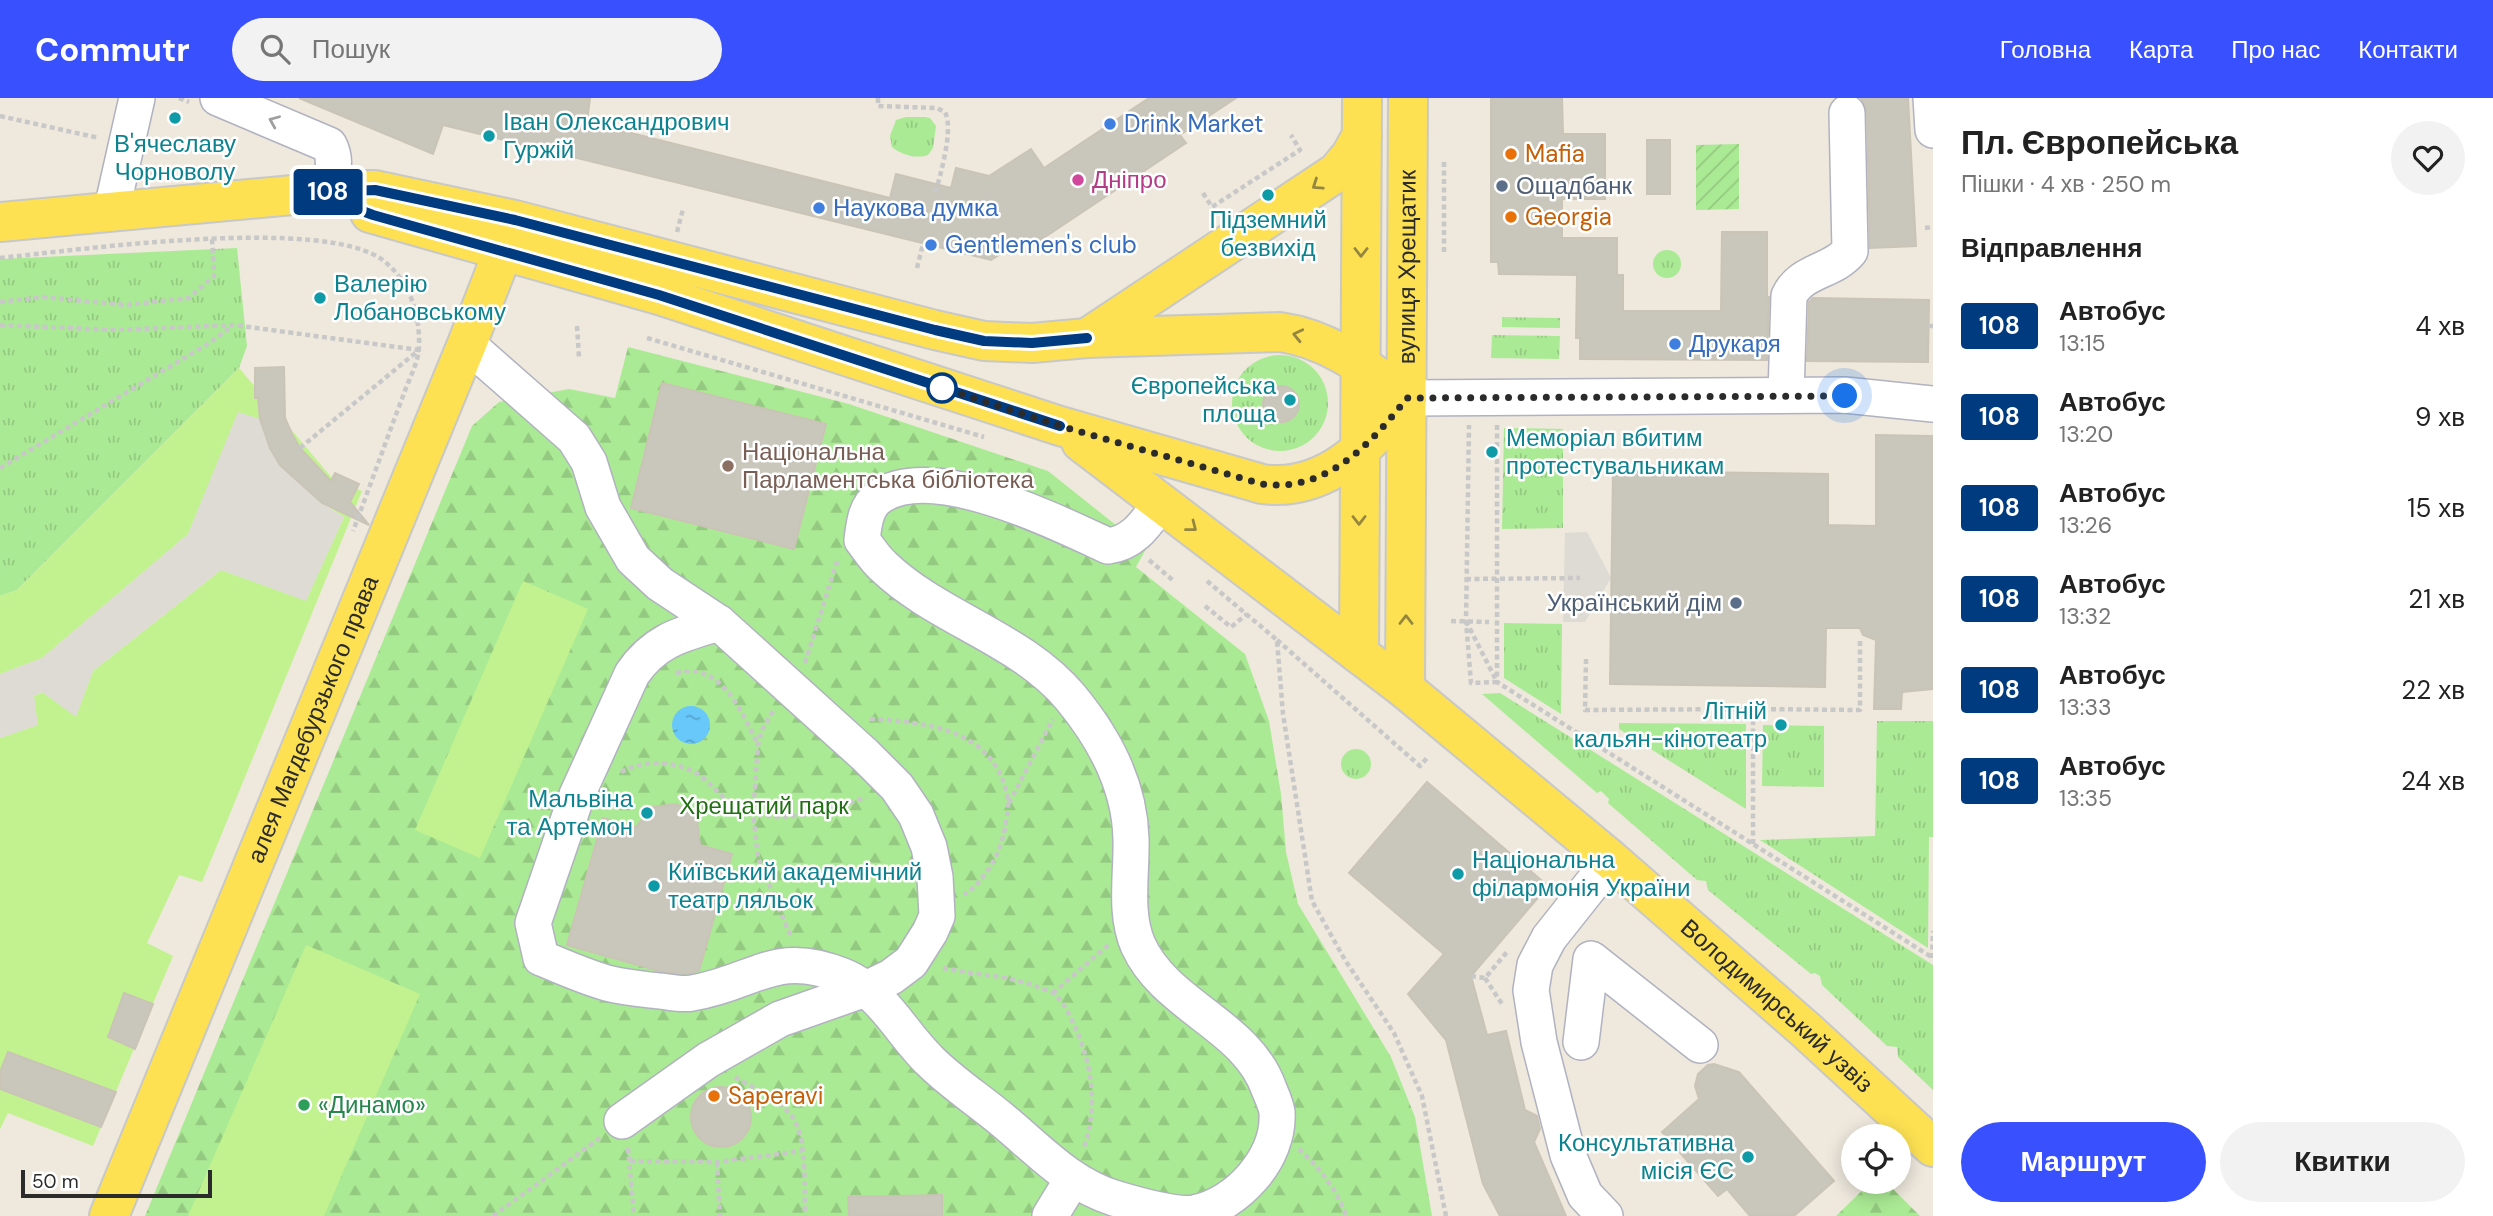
<!DOCTYPE html>
<html lang="uk">
<meta charset="utf-8">
<style>
:root{--surface:#fff;--page:#f2f2f2;--text:#222;--muted:#767676;--accent:#3950ff}
body{margin:0;font-family:"DM Sans",sans-serif;background:var(--page);color:var(--text);height:100vh;display:flex;flex-direction:column;font-size:26px;white-space:nowrap}
*{box-sizing:border-box;margin:0}
p{font-size:23px;color:var(--muted)}
.icon{flex:none;width:38px;height:38px;fill:none;stroke:currentColor;stroke-width:2;stroke-linecap:round;stroke-linejoin:round}
.map{position:relative;flex:1;overflow:hidden}
.side{display:flex;flex-direction:column;background:var(--surface);width:560px}
.side>*{flex:none}
.badge{padding:0 14px;border-radius:5px;font-size:24px;line-height:46px}
.controls{position:absolute;left:1841px;top:1026px;display:grid;gap:14px}
.controls a{display:grid;place-items:center;width:70px;height:70px;border-radius:50%;background:var(--surface);box-shadow:0 4px 18px #0003;font-size:35px}
.scale{position:absolute;left:21px;bottom:18px;width:191px;box-sizing:border-box;padding-left:7px;border:4px solid #2b2b2b;border-top:0;font-size:19px;line-height:24px;white-space:nowrap;color:#2b2b2b;-webkit-text-stroke:5px #fff;paint-order:stroke}
.you{position:absolute;width:35px;height:35px;margin:-18px;border:5px solid #fff;border-radius:50%;background:#1a73e8;box-shadow:0 0 0 10px #1a73e833}
.map>.badge{position:absolute;translate:-50% -50%;box-shadow:0 0 0 4px #fff}
h2{padding:0 28px;font-size:26px;line-height:63px}
.round{display:grid;place-items:center;flex:none;width:74px;height:74px;border-radius:37px;background:var(--page)}
.summary{display:flex;align-items:center;justify-content:space-between;height:119px;padding:0 28px}
h1{font-size:33px;font-weight:800;line-height:52px}
.primary-button{display:flex;gap:14px;margin-top:auto;padding:14px 28px}
.primary-button a{flex:1;height:80px;border-radius:42px;background:var(--accent);color:#fff;font-size:28px;font-weight:800;line-height:80px;text-align:center}
.primary-button a+a{background:var(--page);color:var(--text)}
ul{padding:0;list-style:none}
li{display:flex;align-items:center;gap:21px;height:91px;padding:0 28px}
li div{flex:1}
li b{display:block;font-size:26px}
li em{font-style:normal}
li .badge{min-width:77px;font-weight:700;text-align:center}
header{display:flex;align-items:center;gap:42px;box-sizing:border-box;height:98px;padding:0 35px;background:var(--accent);color:#fff}
header strong{font-size:33px}
nav{display:flex;gap:38px;margin-inline-start:auto;font-size:24px}
.search{width:490px;height:63px;background:var(--page);display:flex;align-items:center;gap:18px;box-sizing:border-box;padding:0 24px;border-radius:38px;color:var(--muted);font-size:26px}
main{display:flex;flex:1;min-height:0}
.map>svg:first-child{display:block}
</style>
<header>
<strong>Commutr</strong>
<div class="search"><svg class="icon" aria-label="search" viewBox="0 0 24 24"><circle cx="10" cy="10" r="6"/><path d="M15 15l6 6"/></svg>Пошук</div>
<nav><a>Головна</a><a>Карта</a><a>Про нас</a><a>Контакти</a></nav>
</header>
<main>
<div class="map">
<svg width="1933" height="1118" viewBox="0 0 1933 1118">
<defs>
<pattern id="grass-tufts" width="24" height="20" patternUnits="userSpaceOnUse" patternTransform="scale(1.75)"><rect width="24" height="20" fill="#abea94"/><path d="M3 7l-1-3M5 7V3M7 7l1-3M15 17l-1-3M17 17v-4M19 17l1-3" fill="none" stroke="#93c980"/></pattern>
<pattern id="forest-firs" width="22" height="20" patternUnits="userSpaceOnUse" patternTransform="scale(1.75)"><rect width="22" height="20" fill="#abea94"/><path d="M5 1l3.5 6h-7zM16 11l3.5 6h-7z" fill="#93c980"/></pattern>
<pattern id="garden-furrows" width="10" height="10" patternUnits="userSpaceOnUse" patternTransform="scale(1.75)"><rect width="10" height="10" fill="#abea94"/><path d="M-1 1l2-2M0 10L10 0M9 11l2-2" fill="none" stroke="#93c980"/></pattern>
<pattern id="water-ripples" width="26" height="14" patternUnits="userSpaceOnUse" patternTransform="scale(1.75)"><rect width="26" height="14" fill="#67c8f9"/><path d="M2 4q2-2 4 0t4 0M15 11q2-2 4 0t4 0" fill="none" stroke="#55a3ca"/></pattern>
</defs>
<rect width="100%" height="100%" fill="#eee8dd"/>
<g fill="url(#grass-tufts)">
<path d="M925,19L930,20L936,28L933,50L928,57C917,61 901,57 892,49L890,38L896,22L906,19Z"/>
<path d="M237,150L247,248L239,270L17,492L0,498V161Z"/>
<circle cx="1667" cy="166" r="14"/>
<path d="M1502,219L1560,220V230L1502,229Z"/>
<path d="M1492,237L1560,238L1559,261L1491,260Z"/>
<circle cx="1280" cy="305" r="48"/>
<path d="M1504,330L1563,331V430L1502,431Z"/>
<path d="M1504,525L1562,526L1561,616L1504,580Z"/>
<path d="M1500,595L1933,867V992L1898,959L1897,949L1887,948L1822,887L1820,878L1815,875L1811,876L1708,792L1706,783L1697,782L1608,705L1609,701L1601,693L1597,695L1482,596Z"/>
<path d="M1877,623H1933V739H1929L1928,850L1760,742L1875,738Z"/>
<path d="M1619,625L1746,626V711L1619,631Z"/>
<path d="M1763,627L1824,628V689L1762,688Z"/>
<circle cx="1356" cy="666" r="15"/>
</g>
<g fill="url(#forest-firs)">
<path d="M628,249L849,306L1048,373L1146,451L1136,469L1245,556L1269,623L1281,696L1286,754L1298,806L1391,959L1415,1019L1432,1118H145L472,328L499,304L569,291L615,300Z"/>
<path d="M1872,1083H1885L1920,1118H1836Z"/>
</g>
<path fill="url(#garden-furrows)" d="M1739,46V111L1696,112V47Z"/>
<g fill="#c1f28f">
<path d="M239,270L332,380L362,393L202,784L179,777L147,845L173,858L93,1048L8,1015L0,1031V640L37,627L34,598L43,594L76,618L93,573L221,472L306,502L344,419C304,394 273,369 260,321L238,315L188,436L42,560L0,576V498L17,492Z"/>
<path d="M523,483L588,511L480,760L415,732Z"/>
<path d="M306,847L420,896L324,1118H188Z"/>
</g>
<g fill="#dedbd4">
<path d="M238,314L260,321L270,350L280,367L321,405L344,419L306,503L221,472L93,573L76,619L42,594L34,598L38,627L0,640V576L42,560L188,436Z"/>
<path d="M1587,434L1611,480L1585,524H1563L1565,435Z"/>
</g>
<circle fill="url(#water-ripples)" cx="691" cy="627" r="19"/>
<g fill="#c9c6bb" stroke="#cac4b6" stroke-width="2">
<path d="M299,0H590L587,24L890,100L896,76L951,90L956,70L989,78L1031,51L1044,70L1149,0H1236L1180,37L1186,45L1033,147L1027,139L991,162L443,27L433,56Z"/>
<path d="M1491,0H1562L1563,36H1605V101H1562V140H1617V177H1623V213H1721L1722,134H1767V199H1769L1767,262L1580,261V240H1576L1577,177L1499,176L1498,164H1491Z"/>
<path d="M1861,0H1908L1916,148L1870,150L1867,15Z"/>
<rect x="1647" y="42" width="23" height="54"/>
<path d="M1813,200L1929,202L1928,264L1807,263L1809,204Z"/>
<path d="M284,269L285,320L292,336L300,350L331,383L335,375L359,386L350,404L369,427L322,405L280,367L270,350L260,321L258,300H255V270Z"/>
<path d="M662,285L826,326L794,451L631,410Z"/>
<circle cx="1281" cy="306" r="18"/>
<path d="M1876,337L1933,338V591L1902,594L1901,611H1874L1876,542L1863,537L1860,530H1826L1825,589L1610,586L1613,373L1828,376V427L1876,428Z"/>
<path d="M1427,684L1548,788L1471,878L1487,937L1506,933L1525,1012L1537,1018L1540,1031L1534,1044L1566,1118H1500L1483,1086L1446,942L1408,896L1444,856L1349,775Z"/>
<path d="M677,706L697,722L700,747L732,756L699,873L684,876L659,873L567,847L603,720L636,729L652,709Z"/>
<path d="M124,895L153,906L135,951L108,939Z"/>
<path d="M8,954L116,994L101,1029L0,991V974Z"/>
<path d="M1714,966L1739,974L1834,1083L1794,1118H1750L1727,1091L1718,1098L1662,1034L1699,1001L1695,988L1698,976L1708,967Z"/>
<circle cx="721" cy="1019" r="30"/>
<path d="M942,1097V1118H849L848,1099Z"/>
</g>
<g fill="none" stroke-linecap="round" stroke-linejoin="round">
<g stroke="#b1b2c0" stroke-width="38">
<g id="minor">
<path d="M218,0L329,47C338,64 332,78 324,94"/>
<path d="M1931,0L1933,32"/>
<path d="M111,115L137,0"/>
<path d="M467,246L574,340L589,364L603,409L633,461L660,486L719,525L865,657L897,689L916,717L929,749L935,779L937,818L930,834L911,864L891,879L868,890L780,921L708,962L622,1023"/>
<path d="M1786,297L1789,198C1801,172 1833,174 1850,153L1847,15"/>
<path d="M1407,300L1845,297L1933,306"/>
<path d="M719,525C682,536 655,542 632,576L577,697L533,825L541,860C564,869 587,880 611,886C626,890 644,891 660,893C670,894 682,897 692,895C755,885 774,850 843,878C883,894 900,934 930,963C951,984 977,1001 1000,1020C1037,1050 1067,1085 1114,1100C1134,1106 1174,1118 1194,1115C1237,1107 1280,1060 1277,1014C1276,1007 1272,998 1269,991C1247,927 1166,909 1138,847C1124,815 1132,776 1131,741C1130,688 1104,640 1071,600C1021,540 938,521 883,468C875,461 869,451 862,442C864,427 865,409 879,399C932,362 1056,424 1108,448C1134,445 1146,425 1161,405"/>
<path d="M1581,944L1591,861L1700,947"/>
<path d="M1050,1118L1072,1082"/>
<path d="M1605,1118L1585,1097L1568,1057L1539,944L1531,892L1535,867L1549,840L1611,762"/>
</g>
</g>
<g stroke="#c8c8c8" stroke-width="42">
<g id="major">
<path d="M370,115L659,197L1060,328L1262,386C1326,395 1371,346 1407,300"/>
<path d="M0,124L347,92H375L515,122L935,232L984,243L1032,245L1087,240L1280,234C1330,241 1367,271 1407,300"/>
<path d="M1087,240L1337,74L1351,57L1362,37"/>
<path id="s1" d="M1081,344L1405,591L1611,762L1807,933L1933,1049"/>
<path d="M1359,556L1362,0"/>
<path id="s2" d="M1405,591L1408,0"/>
<path id="s3" d="M109,1118L467,246L513,128"/>
</g>
</g>
<g stroke="#c8c8c8" stroke-width="4.5" stroke-dasharray="5 3.5" stroke-linecap="butt">
<path d="M179,0L189,4"/>
<path d="M878,0V8L937,10L945,14C954,32 940,77 935,97"/>
<path d="M0,18L99,40"/>
<path d="M150,75L169,74"/>
<path d="M1203,95L1212,109L1300,52L1291,37"/>
<path d="M1925,130L1933,129"/>
<path d="M677,134L683,111"/>
<path d="M1444,154V61"/>
<path d="M0,160C78,152 326,117 384,163C410,184 420,216 419,248C419,264 408,283 403,298C386,343 370,388 353,433"/>
<path d="M917,170L923,146"/>
<path d="M0,204L43,199L126,207L189,200L214,178L212,141"/>
<path d="M0,227L115,232L234,227L419,252"/>
<path d="M577,228L579,259"/>
<path d="M1928,228H1933"/>
<path d="M647,240L984,339"/>
<path d="M1497,327V584L1933,860"/>
<path d="M300,350L419,252"/>
<path d="M0,370L211,244L233,227"/>
<path d="M1149,462L1175,484"/>
<path d="M1466,481L1580,480"/>
<path d="M1207,483L1277,542L1283,616L1312,803L1345,862L1394,935L1422,998L1446,1118"/>
<path d="M1205,508L1231,529L1247,516"/>
<path d="M1451,523L1489,524"/>
<path d="M1466,523L1497,584L1471,585L1466,523L1469,327"/>
<path d="M1277,542L1420,668L1428,659"/>
<path d="M1586,561L1585,612L1753,611"/>
<path d="M805,565L836,466L841,462"/>
<path d="M676,575C721,563 742,614 758,647"/>
<path d="M773,613L762,632L758,647L753,715L758,760L791,839"/>
<path d="M870,621C928,624 998,632 1008,703C1009,711 1006,722 1005,730C1000,757 986,781 964,797"/>
<path d="M621,674C646,661 681,662 703,680C720,695 727,706 750,714C789,726 830,712 866,699"/>
<path d="M1009,705L1053,621"/>
<path d="M1753,746V611L1860,612V542"/>
<path d="M1932,860L1933,833"/>
<path d="M943,870C975,877 1007,877 1038,889C1042,891 1049,892 1053,895C1064,903 1070,919 1076,931C1093,971 1098,1010 1083,1052"/>
<path d="M1471,878L1485,880L1507,854"/>
<path d="M1485,880L1502,906"/>
<path d="M1053,895L1108,847"/>
<path d="M735,979C753,990 776,1000 790,1016C808,1036 804,1092 805,1118"/>
<path d="M628,1050L634,1118"/>
<path d="M1299,1051C1319,1070 1337,1091 1346,1118"/>
<path d="M630,1063L717,1064L802,1053"/>
<path d="M717,1064L720,1118"/>
<path d="M493,1118L600,1040"/>
</g>
<use href="#minor" stroke="#fff" stroke-width="35"/>
<use href="#major" stroke="#fde153" stroke-width="38"/>
</g>
<defs><path id="oneway-chevron" d="M-2-3.5L2.5 0L-2 3.5" fill="none" stroke-width="1.6" stroke-linecap="round" stroke-linejoin="round" transform="scale(1.75)"/></defs>
<use stroke="#a0a0a0" href="#oneway-chevron" transform="translate(274 23) rotate(-157)"/>
<g stroke="#94863f">
<use href="#oneway-chevron" transform="translate(1317 87) rotate(146)"/>
<use href="#oneway-chevron" transform="translate(1361 154) rotate(90)"/>
<use href="#oneway-chevron" transform="translate(1298 237) rotate(-167)"/>
<use href="#oneway-chevron" transform="translate(1359 422) rotate(90)"/>
<use href="#oneway-chevron" transform="translate(1192 429) rotate(38)"/>
<use href="#oneway-chevron" transform="translate(1406 522) rotate(-90)"/>
</g>
<g fill="none" stroke-linecap="round" stroke-linejoin="round">
<g stroke="#fff" stroke-width="16">
<path id="line" d="M1060,328L659,197L373,117L349,108L324,94L375,92L515,122L935,232L984,243L1032,245L1087,240"/>
</g>
<use href="#line" stroke="#003b80" stroke-width="10"/>
<path stroke="#2b2b2b" stroke-width="7" stroke-dasharray="0 12.6" d="M942,290L934,287L1060,328L1262,386C1326,395 1371,346 1407,300L1845,298"/>
</g>
<g fill="#0f9aa8" stroke="#fff" stroke-width="2.5">
<circle cx="175" cy="20" r="7"/>
<circle cx="489" cy="38" r="7"/>
<circle cx="1268" cy="97" r="7"/>
<circle cx="320" cy="200" r="7"/>
<circle cx="1290" cy="302" r="7"/>
<circle cx="1492" cy="354" r="7"/>
<circle cx="1781" cy="627" r="7"/>
<circle cx="647" cy="715" r="7"/>
<circle cx="1458" cy="776" r="7"/>
<circle cx="654" cy="788" r="7"/>
<circle cx="1748" cy="1059" r="7"/>
</g>
<g fill="#3f7fe0" stroke="#fff" stroke-width="2.5">
<circle cx="1110" cy="26" r="7"/>
<circle cx="819" cy="110" r="7"/>
<circle cx="931" cy="147" r="7"/>
<circle cx="1675" cy="246" r="7"/>
</g>
<g fill="#e8710a" stroke="#fff" stroke-width="2.5">
<circle cx="1511" cy="56" r="7"/>
<circle cx="1511" cy="119" r="7"/>
<circle cx="714" cy="998" r="7"/>
</g>
<circle fill="#d1479c" stroke="#fff" stroke-width="2.5" cx="1078" cy="82" r="7"/>
<g fill="#5c6f8a" stroke="#fff" stroke-width="2.5">
<circle cx="1502" cy="88" r="7"/>
<circle cx="1736" cy="505" r="7"/>
</g>
<circle fill="#fff" stroke="#003b80" stroke-width="3.5" cx="942" cy="290" r="14"/>
<circle fill="#8d6e63" stroke="#fff" stroke-width="2.5" cx="728" cy="368" r="7"/>
<circle fill="#2e9e5b" stroke="#fff" stroke-width="2.5" cx="304" cy="1007" r="7"/>
<g text-anchor="middle" stroke-width="5" stroke-linejoin="round" paint-order="stroke">
<g font-size="24" fill="#0d838f" stroke="#fff" text-anchor="start">
<text x="503" y="32">Іван Олександрович<tspan x="503" dy="28">Гуржій</tspan></text>
<text x="175" y="54" text-anchor="middle">В'ячеславу<tspan x="175" dy="28">Чорноволу</tspan></text>
<text x="1268" y="130" text-anchor="middle">Підземний<tspan x="1268" dy="28">безвихід</tspan></text>
<text x="334" y="194">Валерію<tspan x="334" dy="28">Лобановському</tspan></text>
<text x="1276" y="296" text-anchor="end">Європейська<tspan x="1276" dy="28">площа</tspan></text>
<text x="1506" y="348">Меморіал вбитим<tspan x="1506" dy="28">протестувальникам</tspan></text>
<text x="1767" y="621" text-anchor="end">Літній<tspan x="1767" dy="28">кальян-кінотеатр</tspan></text>
<text x="633" y="709" text-anchor="end">Мальвіна<tspan x="633" dy="28">та Артемон</tspan></text>
<text x="1472" y="770">Національна<tspan x="1472" dy="28">філармонія України</tspan></text>
<text x="668" y="782">Київський академічний<tspan x="668" dy="28">театр ляльок</tspan></text>
<text x="1734" y="1053" text-anchor="end">Консультативна<tspan x="1734" dy="28">місія ЄС</tspan></text>
</g>
<g font-size="24" fill="#366cbe" stroke="#fff" text-anchor="start">
<text x="1124" y="34">Drink Market</text>
<text x="833" y="118">Наукова думка</text>
<text x="945" y="155">Gentlemen's club</text>
<text x="1689" y="254">Друкаря</text>
</g>
<g font-size="24" fill="#c56008" stroke="#fff" text-anchor="start">
<text x="1525" y="64">Mafia</text>
<text x="1525" y="127">Georgia</text>
<text x="728" y="1006">Saperavi</text>
</g>
<g font-size="24" fill="#b23c85" stroke="#fff" text-anchor="start">
<text x="1092" y="90">Дніпро</text>
</g>
<g font-size="24" fill="#4e5e75" stroke="#fff" text-anchor="start">
<text x="1516" y="96">Ощадбанк</text>
<text x="1722" y="513" text-anchor="end">Український дім</text>
</g>
<g font-size="24" fill="#2b2b2b" stroke="#fff">
<text dy="8" stroke="none"><textPath href="#s2" startOffset="422">вулиця Хрещатик</textPath></text>
<text dy="8" stroke="none"><textPath href="#s3" startOffset="537">алея Магдебурзького права</textPath></text>
<text dy="8" stroke="none"><textPath href="#s1" startOffset="896">Володимирський узвіз</textPath></text>
</g>
<g font-size="24" fill="#785e54" stroke="#fff" text-anchor="start">
<text x="742" y="362">Національна<tspan x="742" dy="28">Парламентська бібліотека</tspan></text>
</g>
<g font-size="24" fill="#217014" stroke="#fff">
<text x="764" y="716">Хрещатий парк</text>
</g>
<g font-size="24" fill="#27864d" stroke="#fff" text-anchor="start">
<text x="318" y="1015">«Динамо»</text>
</g>
</g>
</svg>
<div class="controls">
<a><svg class="icon" aria-label="locate" viewBox="0 0 24 24"><circle cx="12" cy="12" r="6"/><path d="M12 2v4M12 18v4M2 12h4M18 12h4"/></svg></a>
</div>
<div class="scale">50 m</div>
<div class="you" style="left:1845px;top:298px"></div>
<b class="badge" style="left:328px;top:94px;background:#003b80;color:#fff">108</b>
</div>
<section class="side">
<div class="summary"><div><h1>Пл. Європейська</h1><p>Пішки · 4 хв · 250 m</p></div><a class="round"><svg class="icon" aria-label="heart" viewBox="0 0 24 24"><path d="M12 20l-8-8c-3-5 5-10 8-4 3-6 11-1 8 4z"/></svg></a></div>
<h2>Відправлення</h2>
<ul>
<li><span class="badge" style="background:#003b80;color:#fff">108</span><div><b>Автобус</b><p>13:15</p></div><em>4 хв</em></li>
<li><span class="badge" style="background:#003b80;color:#fff">108</span><div><b>Автобус</b><p>13:20</p></div><em>9 хв</em></li>
<li><span class="badge" style="background:#003b80;color:#fff">108</span><div><b>Автобус</b><p>13:26</p></div><em>15 хв</em></li>
<li><span class="badge" style="background:#003b80;color:#fff">108</span><div><b>Автобус</b><p>13:32</p></div><em>21 хв</em></li>
<li><span class="badge" style="background:#003b80;color:#fff">108</span><div><b>Автобус</b><p>13:33</p></div><em>22 хв</em></li>
<li><span class="badge" style="background:#003b80;color:#fff">108</span><div><b>Автобус</b><p>13:35</p></div><em>24 хв</em></li>
</ul>
<div class="primary-button"><a>Маршрут</a><a>Квитки</a></div>
</section>
</main>
